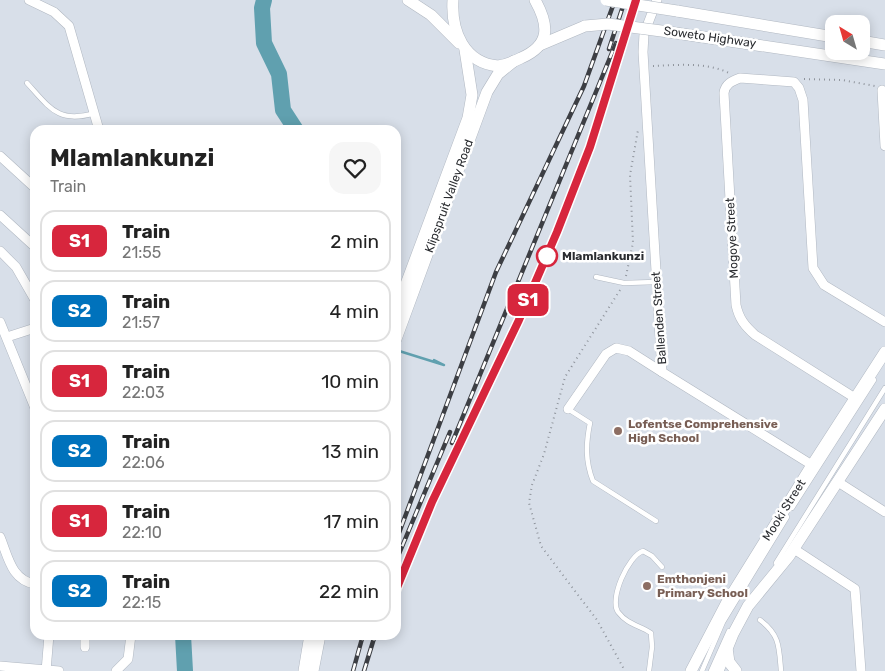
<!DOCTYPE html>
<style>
:root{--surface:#fff;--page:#f6f6f6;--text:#222;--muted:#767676;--line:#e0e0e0}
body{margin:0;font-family:Rubik,sans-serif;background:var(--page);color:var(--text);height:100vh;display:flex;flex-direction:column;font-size:19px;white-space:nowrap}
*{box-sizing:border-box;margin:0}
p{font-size:16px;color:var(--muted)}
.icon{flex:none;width:28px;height:28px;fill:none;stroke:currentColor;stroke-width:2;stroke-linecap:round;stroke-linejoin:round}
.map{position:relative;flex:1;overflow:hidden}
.side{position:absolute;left:30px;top:125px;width:371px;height:515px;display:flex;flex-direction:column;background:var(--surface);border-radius:15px;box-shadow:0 2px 12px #0003}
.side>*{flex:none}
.badge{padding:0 10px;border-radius:8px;font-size:18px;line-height:32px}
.needle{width:32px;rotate:323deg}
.fabs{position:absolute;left:825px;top:15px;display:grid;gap:10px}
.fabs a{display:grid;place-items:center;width:45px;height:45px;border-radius:10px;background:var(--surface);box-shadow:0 2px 12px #0003;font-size:25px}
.map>.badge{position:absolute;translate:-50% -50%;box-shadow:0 0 0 2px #fff}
.round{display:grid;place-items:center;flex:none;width:52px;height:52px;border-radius:15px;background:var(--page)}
.summary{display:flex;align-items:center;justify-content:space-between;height:85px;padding:0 20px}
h1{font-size:24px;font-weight:700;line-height:38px}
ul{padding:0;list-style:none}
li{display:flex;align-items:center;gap:15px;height:62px;margin:0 10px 8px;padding:0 10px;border:2px solid var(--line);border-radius:15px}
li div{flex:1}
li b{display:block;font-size:19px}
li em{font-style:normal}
li .badge{min-width:55px;font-weight:700;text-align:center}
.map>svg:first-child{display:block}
</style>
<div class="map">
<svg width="885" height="671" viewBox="0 0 885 671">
<rect width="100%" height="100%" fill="#d8dfe9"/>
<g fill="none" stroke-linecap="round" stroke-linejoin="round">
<path stroke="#60a0af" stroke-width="2.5" d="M396,350L444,365L434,360"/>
<g stroke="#60a0af" stroke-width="16">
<path d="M264,0L262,8L264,43L279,74L283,110L296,130"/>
<path d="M183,635L185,671"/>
</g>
<g stroke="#b1b8c2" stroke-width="5.5">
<g id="lane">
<path d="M27,83C50,108 58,124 95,113"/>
<path d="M596,277L624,283L656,282"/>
<path d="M568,409L590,423C586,443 585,461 593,481L656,521"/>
<path d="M792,508L874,380"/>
<path d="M776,563L885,388"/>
<path d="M760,620C780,635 779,647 781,671"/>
<path d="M649,671L652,647L651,633C639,625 628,625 618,612C609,599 628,556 643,551L652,556L662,567"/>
<path d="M702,671L723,622L787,517"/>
<path d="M711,671L729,631"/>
</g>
</g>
<g stroke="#b1b8c2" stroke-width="10">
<g id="street">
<path d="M29,0L54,12L69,26L99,130"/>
<path d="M657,0L644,34L643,52L662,372L812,465"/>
<path d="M882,90L885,146"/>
<path d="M0,156L35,188"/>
<path d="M0,215L35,247"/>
<path d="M0,251L16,267L35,300"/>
<path d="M0,322L35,408"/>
<path d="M7,337L35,328"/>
<path d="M855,398L755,335C745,326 739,319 736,305L724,93C725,84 732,81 740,78L794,82L799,88L803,100L813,268L824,285L885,322"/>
<path d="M568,409L606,354L616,348L629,351L662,372"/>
<path d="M838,482L885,512"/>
<path d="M0,537C8,556 11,580 35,584"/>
<path d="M794,549L855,589L861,671"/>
<path d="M85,647V635"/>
<path d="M0,666L59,671"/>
<path d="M46,671L49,635"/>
<path d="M116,671L128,659L131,635"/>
</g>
</g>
<g stroke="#b1b8c2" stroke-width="12">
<g id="secondary">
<path d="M408,0L431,15L459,43"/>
<path d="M453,0C451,31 464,63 498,66C507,65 513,62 521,58C551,45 549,25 535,0"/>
<path d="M677,11L834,37"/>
<path d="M669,32L885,64"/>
<path d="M861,41L885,45"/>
<path d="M540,45L585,26"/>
<path d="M396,311L468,118L472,95L465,50"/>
<path d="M396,339L487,92L498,74L514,61"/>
<path d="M727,648L729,662L736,671"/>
<path d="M304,671L310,635"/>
<path d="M313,671L320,635"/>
<path d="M691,671L726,604L809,470L885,352"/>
<path d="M718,671L733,634L748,606L789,556L885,409"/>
</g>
</g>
<g stroke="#8f949c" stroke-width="2" stroke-dasharray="1 4" stroke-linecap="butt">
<path d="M653,66C678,65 706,62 729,73"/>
<path d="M804,79L842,80L875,86"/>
<path d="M626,276L633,243L630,175L638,130"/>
<path d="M620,290L565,377L544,454L532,485L529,503L541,546L597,620L625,671"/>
</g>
<use href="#lane" stroke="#fff" stroke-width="4.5"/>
<use href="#street" stroke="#fff" stroke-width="9"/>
<use href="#secondary" stroke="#fff" stroke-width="11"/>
<g stroke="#3d3f44" stroke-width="4.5">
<g id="rail">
<path d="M609,49L625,0"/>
<path d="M452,443L616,43"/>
<path d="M396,541L496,272L584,86L615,0"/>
<path d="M396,561L450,432"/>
<path d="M396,590L432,502L519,320L551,246L590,147L636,0"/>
<path d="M353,671L363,635"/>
<path d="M364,671L375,635"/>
</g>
</g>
<use href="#rail" stroke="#fff" stroke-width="2.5" stroke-dasharray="8" stroke-linecap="butt"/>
<g stroke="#b1b8c2" stroke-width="12" stroke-linecap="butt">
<g id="secondary-bridge">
<path d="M606,0L677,11"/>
<path d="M585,26L608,24L669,32"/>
</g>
</g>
<use href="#secondary-bridge" stroke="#fff" stroke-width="11"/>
</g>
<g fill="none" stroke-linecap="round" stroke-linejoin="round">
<g stroke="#fff" stroke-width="11">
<path id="line" d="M396,590L432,502L519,320L557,232L590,147L636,0"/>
</g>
<use href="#line" stroke="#d7263d" stroke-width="8"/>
</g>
<circle fill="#fff" stroke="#d7263d" stroke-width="2.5" cx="547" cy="256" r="10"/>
<g fill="#8d6e63" stroke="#fff" stroke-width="2">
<circle cx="618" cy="431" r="5"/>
<circle cx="647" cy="586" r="5"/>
</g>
<g text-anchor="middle" stroke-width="5" stroke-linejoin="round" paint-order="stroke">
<g font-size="12" fill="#2a2c30" stroke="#fff">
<text transform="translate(710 37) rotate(8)" y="4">Soweto Highway</text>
<text transform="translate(449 196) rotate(-70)" y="4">Klipspruit Valley Road</text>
<text transform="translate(732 238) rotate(-93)" y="4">Mogoye Street</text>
<text transform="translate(659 318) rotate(-94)" y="4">Ballenden Street</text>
<text transform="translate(784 510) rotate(-58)" y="4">Mooki Street</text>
</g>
<g font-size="12" font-weight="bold" fill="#2a2c30" stroke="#fff" text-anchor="start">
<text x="562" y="260">Mlamlankunzi</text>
</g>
<g font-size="12" font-weight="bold" fill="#785e54" stroke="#fff" text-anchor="start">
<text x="628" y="428">Lofentse Comprehensive<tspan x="628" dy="14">High School</tspan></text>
<text x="657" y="583">Emthonjeni<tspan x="657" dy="14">Primary School</tspan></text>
</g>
</g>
</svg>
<div class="fabs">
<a><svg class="needle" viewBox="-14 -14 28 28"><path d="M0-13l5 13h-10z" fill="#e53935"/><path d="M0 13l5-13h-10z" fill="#767676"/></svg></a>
</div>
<b class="badge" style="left:528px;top:300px;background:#d7263d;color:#fff">S1</b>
<section class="side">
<div class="summary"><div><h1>Mlamlankunzi</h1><p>Train</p></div><a class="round"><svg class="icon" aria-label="heart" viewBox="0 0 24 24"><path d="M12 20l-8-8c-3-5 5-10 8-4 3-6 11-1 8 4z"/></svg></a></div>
<ul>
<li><span class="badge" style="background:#d7263d;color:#fff">S1</span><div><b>Train</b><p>21:55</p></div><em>2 min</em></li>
<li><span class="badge" style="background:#0072bc;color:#fff">S2</span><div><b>Train</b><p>21:57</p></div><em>4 min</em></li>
<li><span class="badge" style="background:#d7263d;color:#fff">S1</span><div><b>Train</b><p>22:03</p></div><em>10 min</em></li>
<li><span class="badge" style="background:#0072bc;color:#fff">S2</span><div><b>Train</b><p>22:06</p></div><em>13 min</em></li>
<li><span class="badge" style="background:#d7263d;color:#fff">S1</span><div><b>Train</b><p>22:10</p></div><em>17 min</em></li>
<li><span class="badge" style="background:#0072bc;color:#fff">S2</span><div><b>Train</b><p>22:15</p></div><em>22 min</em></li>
</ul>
</section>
</div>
